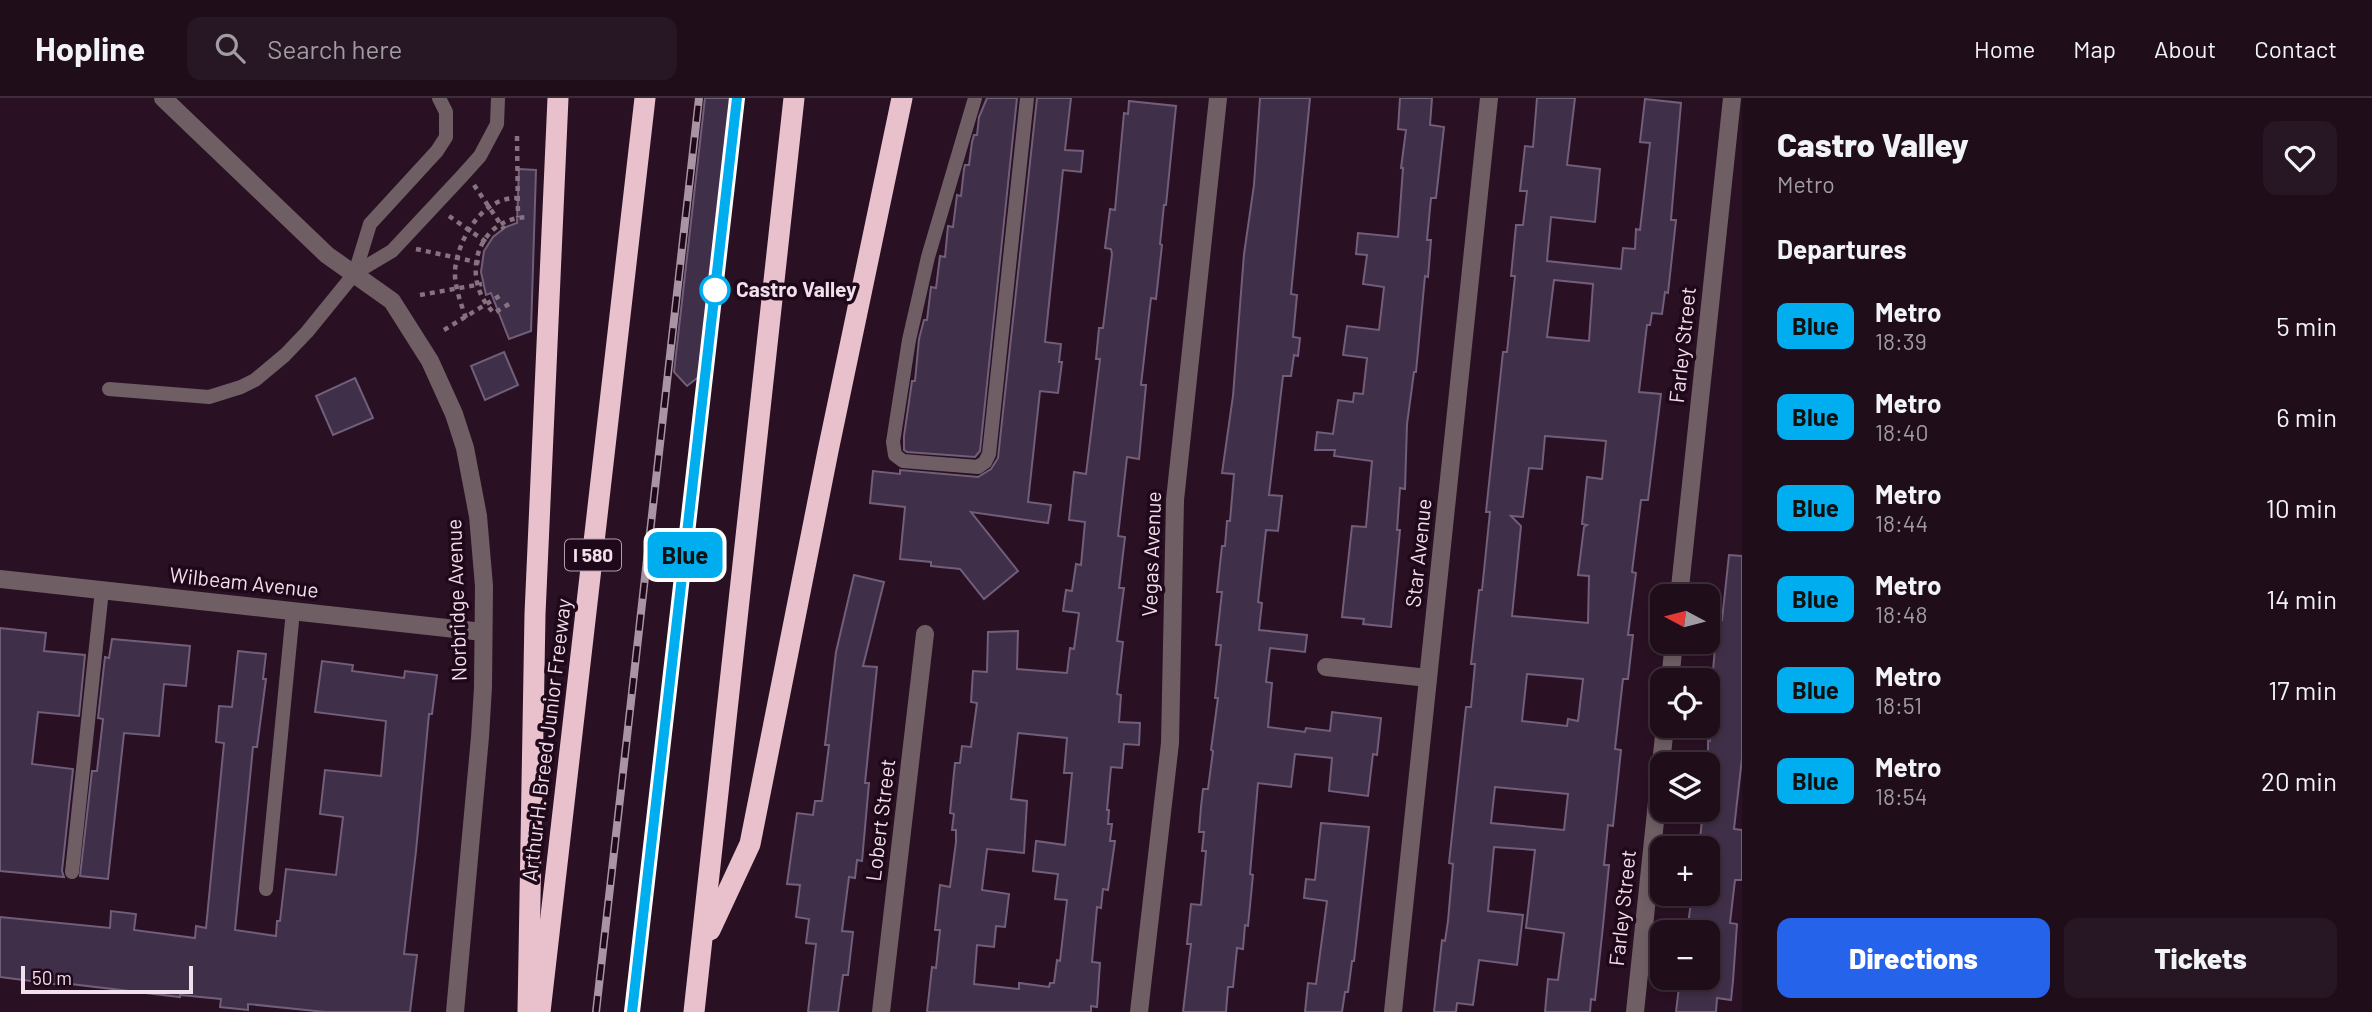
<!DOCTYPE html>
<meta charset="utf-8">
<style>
:root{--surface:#1f0d1a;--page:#271623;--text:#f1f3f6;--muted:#a19ca2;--line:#3c2d39;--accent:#2563eb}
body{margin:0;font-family:Barlow,sans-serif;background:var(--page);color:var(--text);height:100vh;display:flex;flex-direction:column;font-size:26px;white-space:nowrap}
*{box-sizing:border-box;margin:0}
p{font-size:23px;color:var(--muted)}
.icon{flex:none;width:38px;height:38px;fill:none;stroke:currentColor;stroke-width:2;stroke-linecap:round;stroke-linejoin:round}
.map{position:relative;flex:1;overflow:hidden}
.panel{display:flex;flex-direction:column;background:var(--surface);width:630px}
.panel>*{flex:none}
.badge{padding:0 14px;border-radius:10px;font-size:24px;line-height:46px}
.needle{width:46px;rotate:277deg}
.fabs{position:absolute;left:1650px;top:486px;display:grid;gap:14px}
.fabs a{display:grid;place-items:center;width:70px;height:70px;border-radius:14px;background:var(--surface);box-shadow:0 4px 10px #0003,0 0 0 2px var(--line);font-size:35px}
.scale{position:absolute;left:21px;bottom:18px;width:172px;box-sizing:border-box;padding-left:7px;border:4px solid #f1e0eb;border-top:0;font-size:19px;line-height:24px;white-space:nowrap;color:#f1e0eb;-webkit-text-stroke:5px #1f0819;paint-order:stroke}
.map>.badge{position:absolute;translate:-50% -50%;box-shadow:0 0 0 4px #fff}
h2{padding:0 35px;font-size:26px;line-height:63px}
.round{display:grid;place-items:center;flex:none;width:74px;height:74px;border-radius:14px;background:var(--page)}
.head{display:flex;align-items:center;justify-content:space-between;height:119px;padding:0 35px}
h1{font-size:33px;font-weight:800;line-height:52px}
.primary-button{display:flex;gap:14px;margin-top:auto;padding:14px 35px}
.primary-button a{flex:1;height:80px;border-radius:14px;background:var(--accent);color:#fff;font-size:28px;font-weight:800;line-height:80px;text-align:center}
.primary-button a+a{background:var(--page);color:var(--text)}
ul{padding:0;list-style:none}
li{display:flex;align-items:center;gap:21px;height:91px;padding:0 35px}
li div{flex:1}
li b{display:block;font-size:26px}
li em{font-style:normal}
li .badge{min-width:77px;font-weight:700;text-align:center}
header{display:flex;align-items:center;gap:42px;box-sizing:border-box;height:98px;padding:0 35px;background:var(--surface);border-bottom:2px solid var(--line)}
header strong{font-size:33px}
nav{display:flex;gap:38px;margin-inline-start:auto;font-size:24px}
.search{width:490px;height:63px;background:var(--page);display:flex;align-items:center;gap:18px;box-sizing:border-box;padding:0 24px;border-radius:14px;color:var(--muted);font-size:26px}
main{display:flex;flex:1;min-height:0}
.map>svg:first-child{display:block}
</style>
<header>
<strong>Hopline</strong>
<div class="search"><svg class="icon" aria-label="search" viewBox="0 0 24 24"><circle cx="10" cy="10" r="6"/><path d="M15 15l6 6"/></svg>Search here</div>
<nav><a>Home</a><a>Map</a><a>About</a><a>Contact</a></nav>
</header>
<main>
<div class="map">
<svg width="1742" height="914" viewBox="0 0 1742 914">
<rect width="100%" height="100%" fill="#291123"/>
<g fill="#402f48" stroke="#715e7a" stroke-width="2" fill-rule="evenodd">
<path d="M705,0H733L701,277L687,288L674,274Z"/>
<path d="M987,0H1017L980,353L975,359L907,354L904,352V338L912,283H915L919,241L924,222H927L931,189L936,190L940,158L945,159L948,128L953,129L957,97L961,98L964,71L965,67H969L972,44L974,37H977L979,19Z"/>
<path d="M1037,0H1071L1065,52L1083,53L1081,74L1063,72L1045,244L1061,246L1059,264H1062L1058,295L1040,293L1028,404L1051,407L1048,425L971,414L1018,473L984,501L960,471L931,468V464L900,461L905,409L870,405L873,373L900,376V372L978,379L991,371L998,360Z"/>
<path d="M1260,0H1310L1291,196L1297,197L1293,239L1300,240L1298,258L1294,257L1291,278H1283L1269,397L1282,398L1278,433L1266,432L1258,504L1262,505L1259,532L1307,537L1305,554L1270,550L1266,584L1272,585L1268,629L1305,634L1306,630L1330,633L1332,614L1381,620L1377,657L1373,656L1368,698L1329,693L1332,660L1295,656L1291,689L1258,685L1250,776L1253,777L1248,828L1245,827L1243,851L1237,850L1233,889H1228L1226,914H1183L1191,846H1187L1191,806L1201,807L1206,753H1202L1204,734H1199L1201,709L1203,691H1208L1213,653L1211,652L1218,600H1215L1221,547H1216L1222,494H1217L1222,448H1225L1227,423H1230L1234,376L1222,375L1233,298L1244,156L1254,87Z"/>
<path d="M1400,0H1432L1430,27L1444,29L1436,100H1431L1427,142H1431L1428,179L1425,178L1416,274H1414L1407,326L1405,391L1400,390L1397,432H1400L1391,529L1363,526L1364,521L1342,519L1352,428L1366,429L1372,363L1334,358L1335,352H1315L1317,334L1333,336L1338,302L1353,304L1354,295L1363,296L1367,260L1343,257L1347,228L1379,232L1384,189L1363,186L1367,157L1356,156L1358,135L1398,139L1403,70H1401L1406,32L1398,31Z"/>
<path d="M1537,0H1575L1567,67L1600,71L1595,124L1551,119L1547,163L1621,171L1623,150L1635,151L1636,131L1640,132L1650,45L1640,44L1645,1L1681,5L1671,122H1676L1668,195L1665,194L1662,216L1652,215L1650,227H1647L1639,294L1661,296L1648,402H1641L1632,474L1636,475L1628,537H1633L1628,581H1623L1615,651L1621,652L1613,728L1608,727L1604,767H1609L1603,828L1595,902L1591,901L1590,914H1545L1548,881L1558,882L1564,835L1526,830L1535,752L1494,749L1488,813L1523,817L1517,867L1479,862L1473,907L1457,905L1456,914H1434L1442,842L1445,843L1448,823L1453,766L1449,765L1463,636L1466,609H1471L1475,566H1471L1479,492H1482L1490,414H1486L1503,254H1507L1515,178H1511L1516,127H1523L1527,93H1520L1525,48L1533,49ZM1554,182L1593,186L1589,243L1547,239ZM1545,338L1606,343L1602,381L1587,379L1582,426L1587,427L1584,429L1578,477L1589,478L1588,525L1512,518L1521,428L1511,418L1523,419L1529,370L1542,371ZM1527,576L1583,581L1578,623L1568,621L1567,628L1522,623ZM1495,689L1568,696L1564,732L1491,725Z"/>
<path d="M1129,3L1176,8L1166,107H1164L1160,146L1162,147L1156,201L1151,200L1141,287H1146L1139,361L1127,359L1118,438L1125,439L1119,490H1124L1117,543L1123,544L1117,596L1121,597L1119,624L1140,625L1139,647L1124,646L1122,670L1111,669L1107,712H1109L1108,726H1112L1110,743H1115L1108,792L1103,791L1101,810L1097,809L1092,864L1100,865L1097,909L1091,908V914H927L932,869L936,870L940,832H935L940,787L950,789L956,744V732H952L954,716L950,715L955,665H960L962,648L971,649L977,605L971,604L973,573L987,574L988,534L1018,533L1017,571L1067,575L1070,550L1074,551L1079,515L1063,513L1066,492L1072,493L1076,466L1081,467L1085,424L1069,422L1074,374L1086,376L1100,261H1096L1099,230H1103L1112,156L1111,151L1105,150L1110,111L1115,112L1124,15L1128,16ZM1018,635L1067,640L1064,675H1072L1065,747L1036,743L1033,773L1058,776L1055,801L1067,802L1060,863L1057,862L1054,885H1050L1049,889L1019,885V891L974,886L977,847L994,849L996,828L1005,829L1009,796L982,792L987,751L1024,755L1027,703L1011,701Z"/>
<path d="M519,71L536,72L531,233L509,241L491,195L486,197L481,174L484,153L493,139L506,129L517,125Z"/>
<path d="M504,254L518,287L485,302L471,268Z"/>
<path d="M355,280L373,320L333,337L316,298Z"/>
<path d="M1729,457L1742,458V660L1734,731L1742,732V782H1735L1730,825L1737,826L1733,883L1731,902L1717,900L1716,914H1676L1680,880H1708V835H1692L1693,827H1688L1692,796H1708V751H1699L1703,712H1708V642L1710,643L1715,596L1711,595L1715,550L1718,522H1722Z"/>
<path d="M854,477L884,484L863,568L877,569L865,685H869L862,763L857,762L855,780L849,779L842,833L853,834L848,877H843L838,914H808L816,846L806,845L809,821L796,819L800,787L787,786L797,715L813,717L815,703H822L829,647H825L836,554Z"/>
<path d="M0,530L46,535L44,553L85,557L79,618L38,614L32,666L73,671L62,773L64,779L0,773Z"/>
<path d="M112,541L190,548L186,588L164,586L159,638L124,635L108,781L80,778L92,673H97L103,621L98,620L105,559L109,560Z"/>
<path d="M238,553L266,556L263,581H266L257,649H253L235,832L276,838L277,823H280L286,771L336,777L343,719L320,716L325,672L381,678L386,623L315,614L322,563L353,567L352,573L404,580L405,573L437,577L432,616H429L416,753L404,856L417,857L410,914H325L248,906V912L220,909L221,901L180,897V899L70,886V888L0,879V819L110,830L111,813L136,816L134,832L195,840L196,828L206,830L224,645L216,644L219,608L232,609Z"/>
<path d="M1321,725L1369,729L1354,863H1352L1348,894H1345L1342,914H1305L1308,885L1316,886L1327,803L1304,800L1306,781L1315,782Z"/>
</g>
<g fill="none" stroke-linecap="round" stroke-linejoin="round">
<g stroke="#867280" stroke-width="4.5" stroke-dasharray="5 5" stroke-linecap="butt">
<path d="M517,38L518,119"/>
<path d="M474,87L504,131"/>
<path d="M449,118L489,146"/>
<path d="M416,151L481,165"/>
<path d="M420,197L482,186"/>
<path d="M509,206L494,215C459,181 476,119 529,119"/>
<path d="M466,220C461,206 454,187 455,172C458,141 482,100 516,100"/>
<path d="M444,232L501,197"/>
</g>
<g stroke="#6f5f64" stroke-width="14">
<path d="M975,0L928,159L909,242L893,344L895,357L903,363L978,369L985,364L989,356L1027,0"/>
<path d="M355,175L370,126L437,53L446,39V14L439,0"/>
<path d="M109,291L209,299L241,289L255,282L285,257L307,234L355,175L392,153L463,77L480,58L497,26L498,0"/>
<path d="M72,774L102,492"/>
<path d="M266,791L293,513"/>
</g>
<g stroke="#6f5f64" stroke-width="18">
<path d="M0,481L483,534"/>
<path d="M1679,499L1732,0"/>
<path d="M1326,569L1428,580"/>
<path d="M1670,583L1674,544"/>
<path d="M881,914L925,536"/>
<path d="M1139,914L1170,645L1175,402L1218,0"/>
<path d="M1393,914L1489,0"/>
<path d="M1635,914L1665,628"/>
</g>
<path stroke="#6f5f64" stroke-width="18" d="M163,0L327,157L392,203L430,263L454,316L465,350L478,418L484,488L483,589L480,639L455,914"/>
<g stroke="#e9c1cc" stroke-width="21">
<path d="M710,832L750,746L828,353L902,0"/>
<path d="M528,914L535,516L558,0"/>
<path d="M540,914L645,0"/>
<path d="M694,914L794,0"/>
</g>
<g stroke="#a894a2" stroke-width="8">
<g id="rail">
<path d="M596,914L699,0"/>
<path d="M632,914L737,0"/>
</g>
</g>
<use href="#rail" stroke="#1f0819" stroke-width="5" stroke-dasharray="16" stroke-linecap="butt"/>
</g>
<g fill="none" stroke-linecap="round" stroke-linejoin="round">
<g stroke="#fff" stroke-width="16">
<path id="line" d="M632,914L737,0"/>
</g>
<use href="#line" stroke="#00aeef" stroke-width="10"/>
</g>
<circle fill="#fff" stroke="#00aeef" stroke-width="3.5" cx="715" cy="192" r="14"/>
<g text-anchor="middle" stroke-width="7" stroke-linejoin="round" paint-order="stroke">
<rect fill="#1f0819" stroke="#b29fac" stroke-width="2" x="565" y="441.5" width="56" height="31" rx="5"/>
<g font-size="19" font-weight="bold" fill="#f1e0eb">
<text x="593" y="464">I 580</text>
</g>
<g font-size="21" font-weight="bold" fill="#f1e0eb" stroke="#1f0819" text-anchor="start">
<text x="736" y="199">Castro Valley</text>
</g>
<g font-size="21" fill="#f1e0eb" stroke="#1f0819">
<text transform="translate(1683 247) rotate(-84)" y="7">Farley Street</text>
<text transform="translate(1419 455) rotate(-84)" y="7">Star Avenue</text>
<text transform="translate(1152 456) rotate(-88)" y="7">Vegas Avenue</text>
<text transform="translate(244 485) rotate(6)" y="7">Wilbeam Avenue</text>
<text transform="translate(457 502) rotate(-92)" y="7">Norbridge Avenue</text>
<text transform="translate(547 642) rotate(-83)" y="7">Arthur H. Breed Junior Freeway</text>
<text transform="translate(881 722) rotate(-83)" y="7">Lobert Street</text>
<text transform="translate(1623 810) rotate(-84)" y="7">Farley Street</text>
</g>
</g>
</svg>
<div class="fabs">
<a><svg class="needle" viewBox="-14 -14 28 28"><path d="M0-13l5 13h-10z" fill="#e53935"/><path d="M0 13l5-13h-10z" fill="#a19ca2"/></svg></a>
<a><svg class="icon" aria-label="locate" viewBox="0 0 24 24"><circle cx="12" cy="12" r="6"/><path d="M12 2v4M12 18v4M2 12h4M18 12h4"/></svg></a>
<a><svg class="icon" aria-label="layers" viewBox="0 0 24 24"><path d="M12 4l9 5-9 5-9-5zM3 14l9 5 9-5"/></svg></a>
<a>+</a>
<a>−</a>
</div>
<div class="scale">50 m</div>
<b class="badge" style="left:685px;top:457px;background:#00aeef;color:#111">Blue</b>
</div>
<section class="panel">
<div class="head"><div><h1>Castro Valley</h1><p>Metro</p></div><a class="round"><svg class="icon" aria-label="heart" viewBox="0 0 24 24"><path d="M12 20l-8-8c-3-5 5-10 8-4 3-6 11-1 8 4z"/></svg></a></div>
<h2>Departures</h2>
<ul>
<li><span class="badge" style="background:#00aeef;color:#111">Blue</span><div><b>Metro</b><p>18:39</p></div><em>5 min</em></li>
<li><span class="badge" style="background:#00aeef;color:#111">Blue</span><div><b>Metro</b><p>18:40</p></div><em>6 min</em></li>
<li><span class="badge" style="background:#00aeef;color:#111">Blue</span><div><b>Metro</b><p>18:44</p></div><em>10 min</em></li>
<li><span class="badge" style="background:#00aeef;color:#111">Blue</span><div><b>Metro</b><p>18:48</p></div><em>14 min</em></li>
<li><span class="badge" style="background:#00aeef;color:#111">Blue</span><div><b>Metro</b><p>18:51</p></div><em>17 min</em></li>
<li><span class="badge" style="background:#00aeef;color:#111">Blue</span><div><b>Metro</b><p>18:54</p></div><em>20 min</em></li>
</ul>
<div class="primary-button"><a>Directions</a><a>Tickets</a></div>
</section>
</main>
